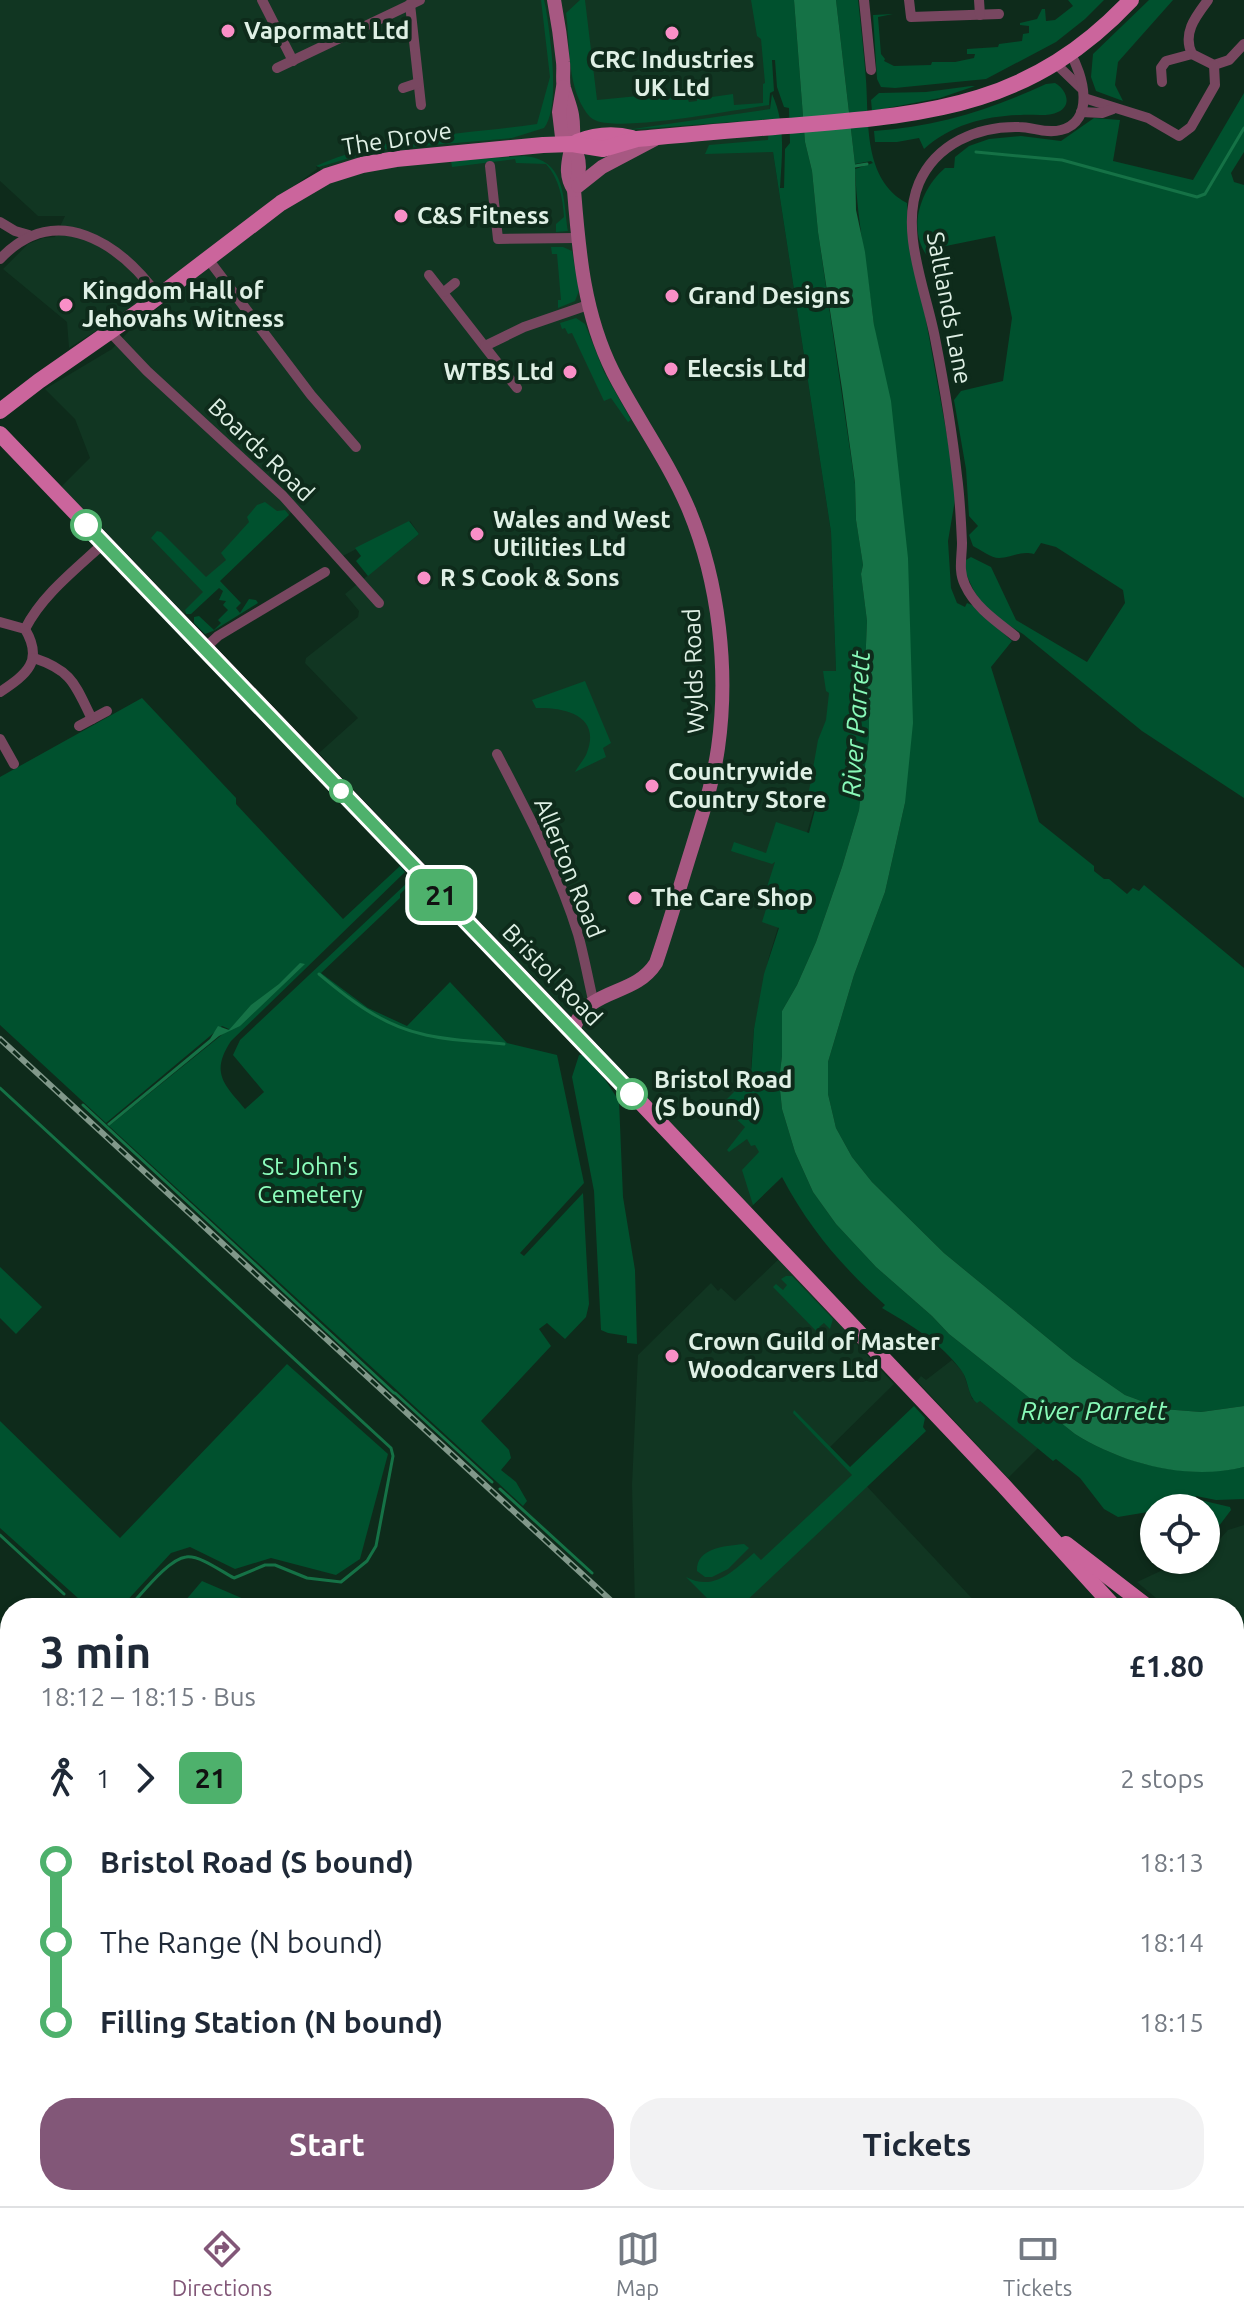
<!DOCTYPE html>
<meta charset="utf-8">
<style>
:root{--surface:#fff;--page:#f2f2f3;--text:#1f2937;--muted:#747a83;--line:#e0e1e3;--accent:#825778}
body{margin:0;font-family:Ubuntu,sans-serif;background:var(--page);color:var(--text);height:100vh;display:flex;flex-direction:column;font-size:30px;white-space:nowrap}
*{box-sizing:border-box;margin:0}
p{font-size:26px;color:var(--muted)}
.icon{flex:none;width:44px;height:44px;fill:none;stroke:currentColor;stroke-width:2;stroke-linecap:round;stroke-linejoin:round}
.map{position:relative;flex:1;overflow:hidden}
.panel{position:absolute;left:0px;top:1598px;width:1244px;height:608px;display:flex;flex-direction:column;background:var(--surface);border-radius:32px 32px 0 0;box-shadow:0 2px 6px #0004}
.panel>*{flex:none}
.badge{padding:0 16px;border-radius:12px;font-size:28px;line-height:52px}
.controls{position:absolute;left:1140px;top:1494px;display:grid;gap:16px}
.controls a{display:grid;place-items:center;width:80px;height:80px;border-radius:50%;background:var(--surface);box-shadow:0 2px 6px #0004;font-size:40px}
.map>.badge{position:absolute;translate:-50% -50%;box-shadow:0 0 0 4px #fff}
.legs{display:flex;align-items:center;gap:12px;height:88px;padding:0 40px;font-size:26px}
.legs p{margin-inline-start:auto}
.headline{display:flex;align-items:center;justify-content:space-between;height:136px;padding:0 40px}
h1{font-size:44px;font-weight:700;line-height:60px}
.button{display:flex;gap:16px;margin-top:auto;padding:16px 40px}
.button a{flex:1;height:92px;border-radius:32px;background:var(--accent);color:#fff;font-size:32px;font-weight:700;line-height:92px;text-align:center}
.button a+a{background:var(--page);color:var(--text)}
ul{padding:0 40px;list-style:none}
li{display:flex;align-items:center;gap:28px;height:80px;font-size:30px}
li i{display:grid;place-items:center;width:12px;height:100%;margin:0 10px;background:currentColor}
li i::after{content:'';width:20px;height:20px;margin:-10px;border:6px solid;border-radius:50%;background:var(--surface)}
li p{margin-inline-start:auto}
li:first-child i{background:linear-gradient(#0000 50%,currentColor 0)}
li:last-child i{background:linear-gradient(currentColor 50%,#0000 0)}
.tabs{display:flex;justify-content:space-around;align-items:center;height:112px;border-top:2px solid var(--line);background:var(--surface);font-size:22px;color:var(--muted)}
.tabs a{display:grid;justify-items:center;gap:4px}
.tabs .active{color:var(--accent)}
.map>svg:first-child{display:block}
</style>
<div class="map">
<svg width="1244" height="2206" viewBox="0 0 1244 2206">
<rect width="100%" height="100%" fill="#0e2b1b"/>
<g fill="#113622">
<path d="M0,0H757L770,107L769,119L773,152L831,532L836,671L823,780L769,957L754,1029L751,1067L782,1177L748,1210L319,753L358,718L305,663L306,658L358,617L359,611L345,594L419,534L410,521L339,558L295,509L183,615L60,488L90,458L75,419L45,389L112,349L129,331L279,212L328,183L319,167L316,166L317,169L124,313L69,348L67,322L3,269L28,244L43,238L55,237L65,216H38L0,181Z"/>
<path d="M783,1255L859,1335L854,1341L894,1384L830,1447L981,1608H635L632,1485L638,1355L711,1283L718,1291L721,1288L735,1301Z"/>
<path d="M952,1360L963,1372L972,1399L979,1400L1038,1448L1008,1478L917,1381L921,1376L926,1380Z"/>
<path d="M1244,1525V1671L1234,1662V1608H1168L1137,1582L1184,1560H1206V1549L1213,1547L1228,1530Z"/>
<path d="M1234,1767L1244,1777V2173L1234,2163Z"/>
</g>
<g fill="#00512e">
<path d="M541,0H544L546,9C550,36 561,106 544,128L512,138L377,150L319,167L316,166C380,136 467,134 537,124L550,77Z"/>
<path d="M580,0H585L597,100L659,94L686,95L689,102L697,101V91L711,90L712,97L733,94L734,105L763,103V84L765,83L761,39L757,36L751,0H794L805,142L812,171L818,232L855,484L856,520L863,565L861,574L867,621L865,668L869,697V737L865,781L859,810L842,867L816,942L797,985L782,1011V1056L779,1080L782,1109L795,1152L813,1192L836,1224L876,1267L932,1316L949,1334L1075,1434C1123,1464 1188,1480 1244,1467V1499L1216,1500L1196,1496V1499L1230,1507L1231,1510L1216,1530L1211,1533L1206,1525V1508H1195L1192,1504L1154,1508V1511L1118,1517L1104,1509L1080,1478L1056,1459L1053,1461L980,1401L977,1403C967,1395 969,1380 961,1370C941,1343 911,1325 882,1308L885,1305C842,1267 809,1228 782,1177L753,1205L742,1170L759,1152L755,1145L751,1146L747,1139L729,1152L727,1150L745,1127L721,1105L751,1075L754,1029L764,974L779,928L762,922L771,893L766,890L775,862L772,864L731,851L734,842L766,853L776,822L809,833L817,802L815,793L809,791L818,740L826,720L829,693L826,691L823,671H836L831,532L773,152L705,154L709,145L768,140L769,119L626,130L770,109L772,94C786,124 782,155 780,188H784L785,149L790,143L789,108L784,107L777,87L775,60H772L774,91L770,93L769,105C734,110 626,131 597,121C591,119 587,114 584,109C567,82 570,43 566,13Z"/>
<path d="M836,0H858C861,27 864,54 866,80C869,121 863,180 907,203L908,222L952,463L955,500L948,541L951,588L957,603L965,607L967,603L972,605L1012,641L991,667L1039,822L1094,866V871L1104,879H1109L1127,894L1133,888L1139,891L1144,885L1244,968V1406L1201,1412L1163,1409L1125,1395L1073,1359L944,1253L872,1182L852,1157L836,1128L828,1094V1062L854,975L885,892L905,803L874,325C868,273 857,221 855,169L873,163L871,161L855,164Z"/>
<path d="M1068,0H1104L1085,19L1056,42L986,79L895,88L881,87L877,79L873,15L893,14L878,17L881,54L885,59L884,61L894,66L931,65L932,62H955L974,58L975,54H967V49L998,47L999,44L1022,41L1023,34L1029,33V26L1020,25V23L1037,19L1042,9H1045L1046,21L1055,20L1073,6Z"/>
<path d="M1149,0H1173L1118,62L1115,85L1123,101L1096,91L1091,77L1093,54Z"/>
<path d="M1055,83C1066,89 1073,105 1058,112C1049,117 1032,114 1021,115C985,116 951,125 924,149L919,138L897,142H875L874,131C936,127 990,110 1046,84Z"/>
<path d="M971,86H975L940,98L872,111L871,100L879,93L926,92Z"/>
<path d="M1244,93V152L1231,173L1234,182L1244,185V798L1142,731L1023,634L999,619L980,601L974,591L965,572L966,560L971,557L991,567L1016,620L1087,662L1125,603L1123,590L1056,547L1041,543L1034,554C1020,550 1012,558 999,558C991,558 981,550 973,546L969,535L978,526L969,516L966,469L954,400L961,391L1003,381L1012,318L995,236L931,249L932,261C905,235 919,190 945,168H954L955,157L969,146L989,139L1021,136L1061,141L1094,118L1120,120L1113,161L1193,180Z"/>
<path d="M524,156C566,159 563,198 568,231L556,232V224L564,217C563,199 559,178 546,164L516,163L515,159L452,167L451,161Z"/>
<path d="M551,247H563L572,251L579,291L575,301L558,308V300H561L557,254H552Z"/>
<path d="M576,318L585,324L604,372L631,420L628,422L611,398L604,401L572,333L568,334L565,328L562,329L560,323Z"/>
<path d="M265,502L277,511L285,510L289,515L220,581L241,603L236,608L240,613L249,599L256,600L258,603L213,631L205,634L194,623V617L199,616L214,630L221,623L218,620L228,610L223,605L226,601L219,600L223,591L219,588L191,614H186L185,610L203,592L151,538L157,531L161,532L206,577L226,560L221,553L249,522L247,517L257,505Z"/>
<path d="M409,521L419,534L368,576L356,561L361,556L355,548Z"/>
<path d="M585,681L611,743L603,748L606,757L575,772C578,766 583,761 586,755C603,715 564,707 536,708L532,700Z"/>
<path d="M142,698L236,798V804L343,919L400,866L405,872L231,1041C210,1073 224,1084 245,1109L264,1092L233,1055L240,1040L408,882L411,883L400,894V898L321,973L368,1008L407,1026L450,982L507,1043L557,1055L584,1183L520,1253L524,1256L583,1193L589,1304L586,1317L565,1339L547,1323L539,1329L551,1346L481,1421L509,1450L511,1458L501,1470L516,1482L527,1501L523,1506L109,1126L229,1029L222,1026L106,1123L0,1025V777Z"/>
<path d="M579,1055H583L606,1081L619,1101L623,1197L635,1270L637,1344L627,1343V1336L608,1333L601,1330L594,1191L572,1077Z"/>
<path d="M0,1267L42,1307L16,1334L0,1318Z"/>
<path d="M786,1276H792L833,1319L830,1329L824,1323L819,1327L825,1334L822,1337L773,1287L776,1284L783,1290L787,1285L781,1279Z"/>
<path d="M287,1364L388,1454L360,1559L336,1575L271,1558L235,1569L190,1547L171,1553L123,1605L89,1608L0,1528V1421L120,1538Z"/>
<path d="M914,1406L925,1418L923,1427L926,1431L739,1608H709L713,1604L686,1577C714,1592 733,1571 754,1553L761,1560L852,1475L793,1413L794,1410L850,1467Z"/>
<path d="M744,1544L749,1548L728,1569L712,1577H705L697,1571C696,1547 727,1546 744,1544Z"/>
<path d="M202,1581L265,1608H179Z"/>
<path d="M7,1957L10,1959V2059L0,2046V1971L7,1970Z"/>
<path d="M0,2100L10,2122V2165L5,2170L7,2178L10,2179V2196H44L49,2206H0Z"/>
<path d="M66,2196H323L337,2206H70Z"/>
<path d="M381,2196H621L619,2206H368Z"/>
</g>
<g fill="#157246">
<path d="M794,0H836L855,164L856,210L865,252L874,325L891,401L908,558L913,723L905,803L885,892L854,975L828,1062V1094L836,1128L852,1157L872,1182L944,1253L1073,1359L1125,1395L1163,1409L1201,1412L1244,1406V1467C1188,1481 1123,1464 1075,1434L949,1334L932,1316L876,1267L836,1224L813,1192L795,1152L782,1109L779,1080L782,1056V1011L797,985L816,942L842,867L859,810L869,737V697L865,668L867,621L861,574L863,565L856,520L855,483L842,389L818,232L812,171L805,142Z"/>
<path d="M300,963L305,964L240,1026L219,1036L109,1126L107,1124L210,1039L218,1026L229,1030L251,1005L279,984Z"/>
</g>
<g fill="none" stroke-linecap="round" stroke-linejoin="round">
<g stroke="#157246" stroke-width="3">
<path d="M976,152L1062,160L1197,197L1205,194L1244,128"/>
<path d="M855,166L867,164"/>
<path d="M319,974C350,1000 382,1025 422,1034C448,1041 477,1041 504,1044"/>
<path d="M0,1088L391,1448L393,1456L376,1546L367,1561L341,1582L307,1578L275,1565H265L234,1578C222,1572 200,1555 186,1557C168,1559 141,1595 128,1608"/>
<path d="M83,1105L394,1393"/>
<path d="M395,1393L492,1482"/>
<path d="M500,1489L592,1573"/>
<path d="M0,1535L64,1594"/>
<path d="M77,1606L79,1608"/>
<path d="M82,2196L87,2206"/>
<path d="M1201,2196L1212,2206"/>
</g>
<g stroke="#784760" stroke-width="10">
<path d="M262,0L293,61"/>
<path d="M864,0L871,70"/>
<path d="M909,0L911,17L999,14"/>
<path d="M979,0L980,15"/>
<path d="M410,4L421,105"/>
<path d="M1192,54C1182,33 1196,16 1208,0"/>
<path d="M1055,63L1081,88"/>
<path d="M277,68L420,0"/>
<path d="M1162,82L1161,68L1166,61L1192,54L1214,65L1229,60L1244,44"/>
<path d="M403,88L418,83"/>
<path d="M1084,98L1148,118L1179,136L1191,127L1215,85L1214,65"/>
<path d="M1081,112L1102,113L1113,109"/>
<path d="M490,166L498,239L576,238"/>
<path d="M0,222L15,231L29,235"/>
<path d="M0,259C56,200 120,243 159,297"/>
<path d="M208,259L311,395L356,447"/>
<path d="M429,275L517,388"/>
<path d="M444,292L455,283"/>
<path d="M110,332L147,371L283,496L379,603"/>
<path d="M485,346L524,327L588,305"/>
<path d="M0,622L25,629C44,661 27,674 0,692"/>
<path d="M25,629C42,595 76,569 104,543"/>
<path d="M1015,636C996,621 975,607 965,585C958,571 962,557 962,543C961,520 960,498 957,476C952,430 944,384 935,338C926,290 899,230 919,183C936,144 977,126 1019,127C1033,127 1046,134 1061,130C1096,121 1083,74 1070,53"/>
<path d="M205,648L218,636L325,572"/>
<path d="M34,658C73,671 75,685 92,719"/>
<path d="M79,726L107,711"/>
<path d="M0,739L14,764"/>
<path d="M497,754C527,812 559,872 578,934C584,956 588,978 593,1000"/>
<path d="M0,1852L10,1851"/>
<path d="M0,2066L10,2084"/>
<path d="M1234,2144L1244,2135"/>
<path d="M57,2196L61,2206"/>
<path d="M926,2196L935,2206"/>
<path d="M1045,2196L1054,2206"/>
<path d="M850,2206L862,2196"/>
<path d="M1126,2206L1135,2196"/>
</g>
<g stroke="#a75882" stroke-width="14">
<path d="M554,0C558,21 561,42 563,62C564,70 562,80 564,88C570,108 574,113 573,136C571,157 562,171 574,190C579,254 584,314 613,372C637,419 669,462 689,510C719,582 729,671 718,748C713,783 702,815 692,848C680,886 669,925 656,963C633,999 587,985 573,1031"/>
<path d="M563,87L559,112L562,137C582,150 582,170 574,190"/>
<path d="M578,186L602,167L655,139"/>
</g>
<g stroke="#cb659c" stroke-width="16">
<path d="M577,142C595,135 612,133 632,138"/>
<path d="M0,411L39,381L138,312L281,203L327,176L362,165L396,159L543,145L572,144L603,149L637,139C692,134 746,129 800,125C935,114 1033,104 1131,0"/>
<path d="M0,434L573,1031L1004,1486L1115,1608"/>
<path d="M1066,1544L1149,1608"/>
<path d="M1234,1683L1244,1693"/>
<path d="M1234,1724L1244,1732"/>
</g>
<g stroke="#81988a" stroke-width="6">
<g id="rail">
<path d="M0,1039L619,1608"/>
<path d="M1234,2175L1244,2185"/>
</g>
</g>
<use href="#rail" stroke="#0e2b1b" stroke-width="3" stroke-dasharray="9" stroke-linecap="butt"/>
</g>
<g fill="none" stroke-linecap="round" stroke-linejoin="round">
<g stroke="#fff" stroke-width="18">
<path id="line-1" d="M86,525L632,1094"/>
</g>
<use href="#line-1" stroke="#4eb16c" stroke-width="12"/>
</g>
<g fill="#fa8fc7" stroke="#0e2b1b" stroke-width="3">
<circle cx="228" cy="31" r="8"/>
<circle cx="672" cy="33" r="8"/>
<circle cx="401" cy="216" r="8"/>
<circle cx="672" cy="296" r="8"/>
<circle cx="66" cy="305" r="8"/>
<circle cx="671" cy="369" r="8"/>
<circle cx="570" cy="372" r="8"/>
<circle cx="477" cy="534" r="8"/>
<circle cx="424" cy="578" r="8"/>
<circle cx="652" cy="786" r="8"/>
<circle cx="635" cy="898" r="8"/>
<circle cx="672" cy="1356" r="8"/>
</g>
<g fill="#fff" stroke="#4eb16c" stroke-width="4">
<circle cx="86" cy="525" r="14"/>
<circle cx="341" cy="791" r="10"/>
<circle cx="632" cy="1094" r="14"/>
</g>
<g text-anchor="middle" stroke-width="8" stroke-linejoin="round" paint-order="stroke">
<g font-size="24" font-weight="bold" fill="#dff0e5" stroke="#0e2b1b" text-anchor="start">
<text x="244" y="39">Vapormatt Ltd</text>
<text x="672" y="68" text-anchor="middle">CRC Industries<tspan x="672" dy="28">UK Ltd</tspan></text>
<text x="417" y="224">C&amp;S Fitness</text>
<text x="82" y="299">Kingdom Hall of<tspan x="82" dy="28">Jehovahs Witness</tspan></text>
<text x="688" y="304">Grand Designs</text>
<text x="687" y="377">Elecsis Ltd</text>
<text x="554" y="380" text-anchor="end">WTBS Ltd</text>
<text x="493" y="528">Wales and West<tspan x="493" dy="28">Utilities Ltd</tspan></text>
<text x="440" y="586">R S Cook &amp; Sons</text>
<text x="668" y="780">Countrywide<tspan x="668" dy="28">Country Store</tspan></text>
<text x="651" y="906">The Care Shop</text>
<text x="688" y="1350">Crown Guild of Master<tspan x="688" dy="28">Woodcarvers Ltd</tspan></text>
</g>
<g font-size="24" fill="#dff0e5" stroke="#0e2b1b">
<text transform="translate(397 139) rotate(-9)" y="8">The Drove</text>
<text transform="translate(949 308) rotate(79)" y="8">Saltlands Lane</text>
<text transform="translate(261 450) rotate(44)" y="8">Boards Road</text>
<text transform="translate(694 671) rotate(-92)" y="8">Wylds Road</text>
<text transform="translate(569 868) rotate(68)" y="8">Allerton Road</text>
<text transform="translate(552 975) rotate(46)" y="8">Bristol Road</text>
</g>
<g font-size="24" font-weight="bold" fill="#dff0e5" stroke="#0e2b1b" text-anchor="start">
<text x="654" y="1088">Bristol Road<tspan x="654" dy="28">(S bound)</tspan></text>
</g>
<g font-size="24" fill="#8dffbd" stroke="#0e2b1b">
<text x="310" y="1175">St John's<tspan x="310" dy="28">Cemetery</tspan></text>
</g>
<g font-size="26" font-style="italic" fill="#89fab9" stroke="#0e2b1b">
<text transform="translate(856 724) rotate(-86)" y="9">River Parrett</text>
<text x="1094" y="1420">River Parrett</text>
</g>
</g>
</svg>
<div class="controls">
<a><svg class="icon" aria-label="locate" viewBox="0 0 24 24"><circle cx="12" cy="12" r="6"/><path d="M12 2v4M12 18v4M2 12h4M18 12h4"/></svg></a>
</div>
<b class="badge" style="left:441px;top:895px;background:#4eb16c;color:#111">21</b>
<section class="panel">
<div class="headline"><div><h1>3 min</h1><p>18:12 – 18:15 · Bus</p></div><b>£1.80</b></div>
<div class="legs"><svg class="icon" aria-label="walk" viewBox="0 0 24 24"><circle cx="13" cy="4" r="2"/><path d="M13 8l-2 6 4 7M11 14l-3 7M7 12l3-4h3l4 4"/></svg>1<svg class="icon" aria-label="forward" viewBox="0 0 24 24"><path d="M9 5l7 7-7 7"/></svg><b class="badge" style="background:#4eb16c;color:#111">21</b><p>2 stops</p></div>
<ul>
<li><i style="color:#4eb16c"></i><b>Bristol Road (S bound)</b><p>18:13</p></li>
<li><i style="color:#4eb16c"></i><span>The Range (N bound)</span><p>18:14</p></li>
<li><i style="color:#4eb16c"></i><b>Filling Station (N bound)</b><p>18:15</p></li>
</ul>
<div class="button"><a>Start</a><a>Tickets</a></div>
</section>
</div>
<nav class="tabs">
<a class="active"><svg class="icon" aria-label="directions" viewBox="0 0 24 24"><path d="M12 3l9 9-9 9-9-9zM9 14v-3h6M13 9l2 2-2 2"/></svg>Directions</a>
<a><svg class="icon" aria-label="map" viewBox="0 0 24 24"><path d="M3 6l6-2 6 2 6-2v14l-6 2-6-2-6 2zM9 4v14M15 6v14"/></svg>Map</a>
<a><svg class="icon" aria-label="tickets" viewBox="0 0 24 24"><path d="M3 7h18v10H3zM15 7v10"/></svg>Tickets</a>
</nav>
